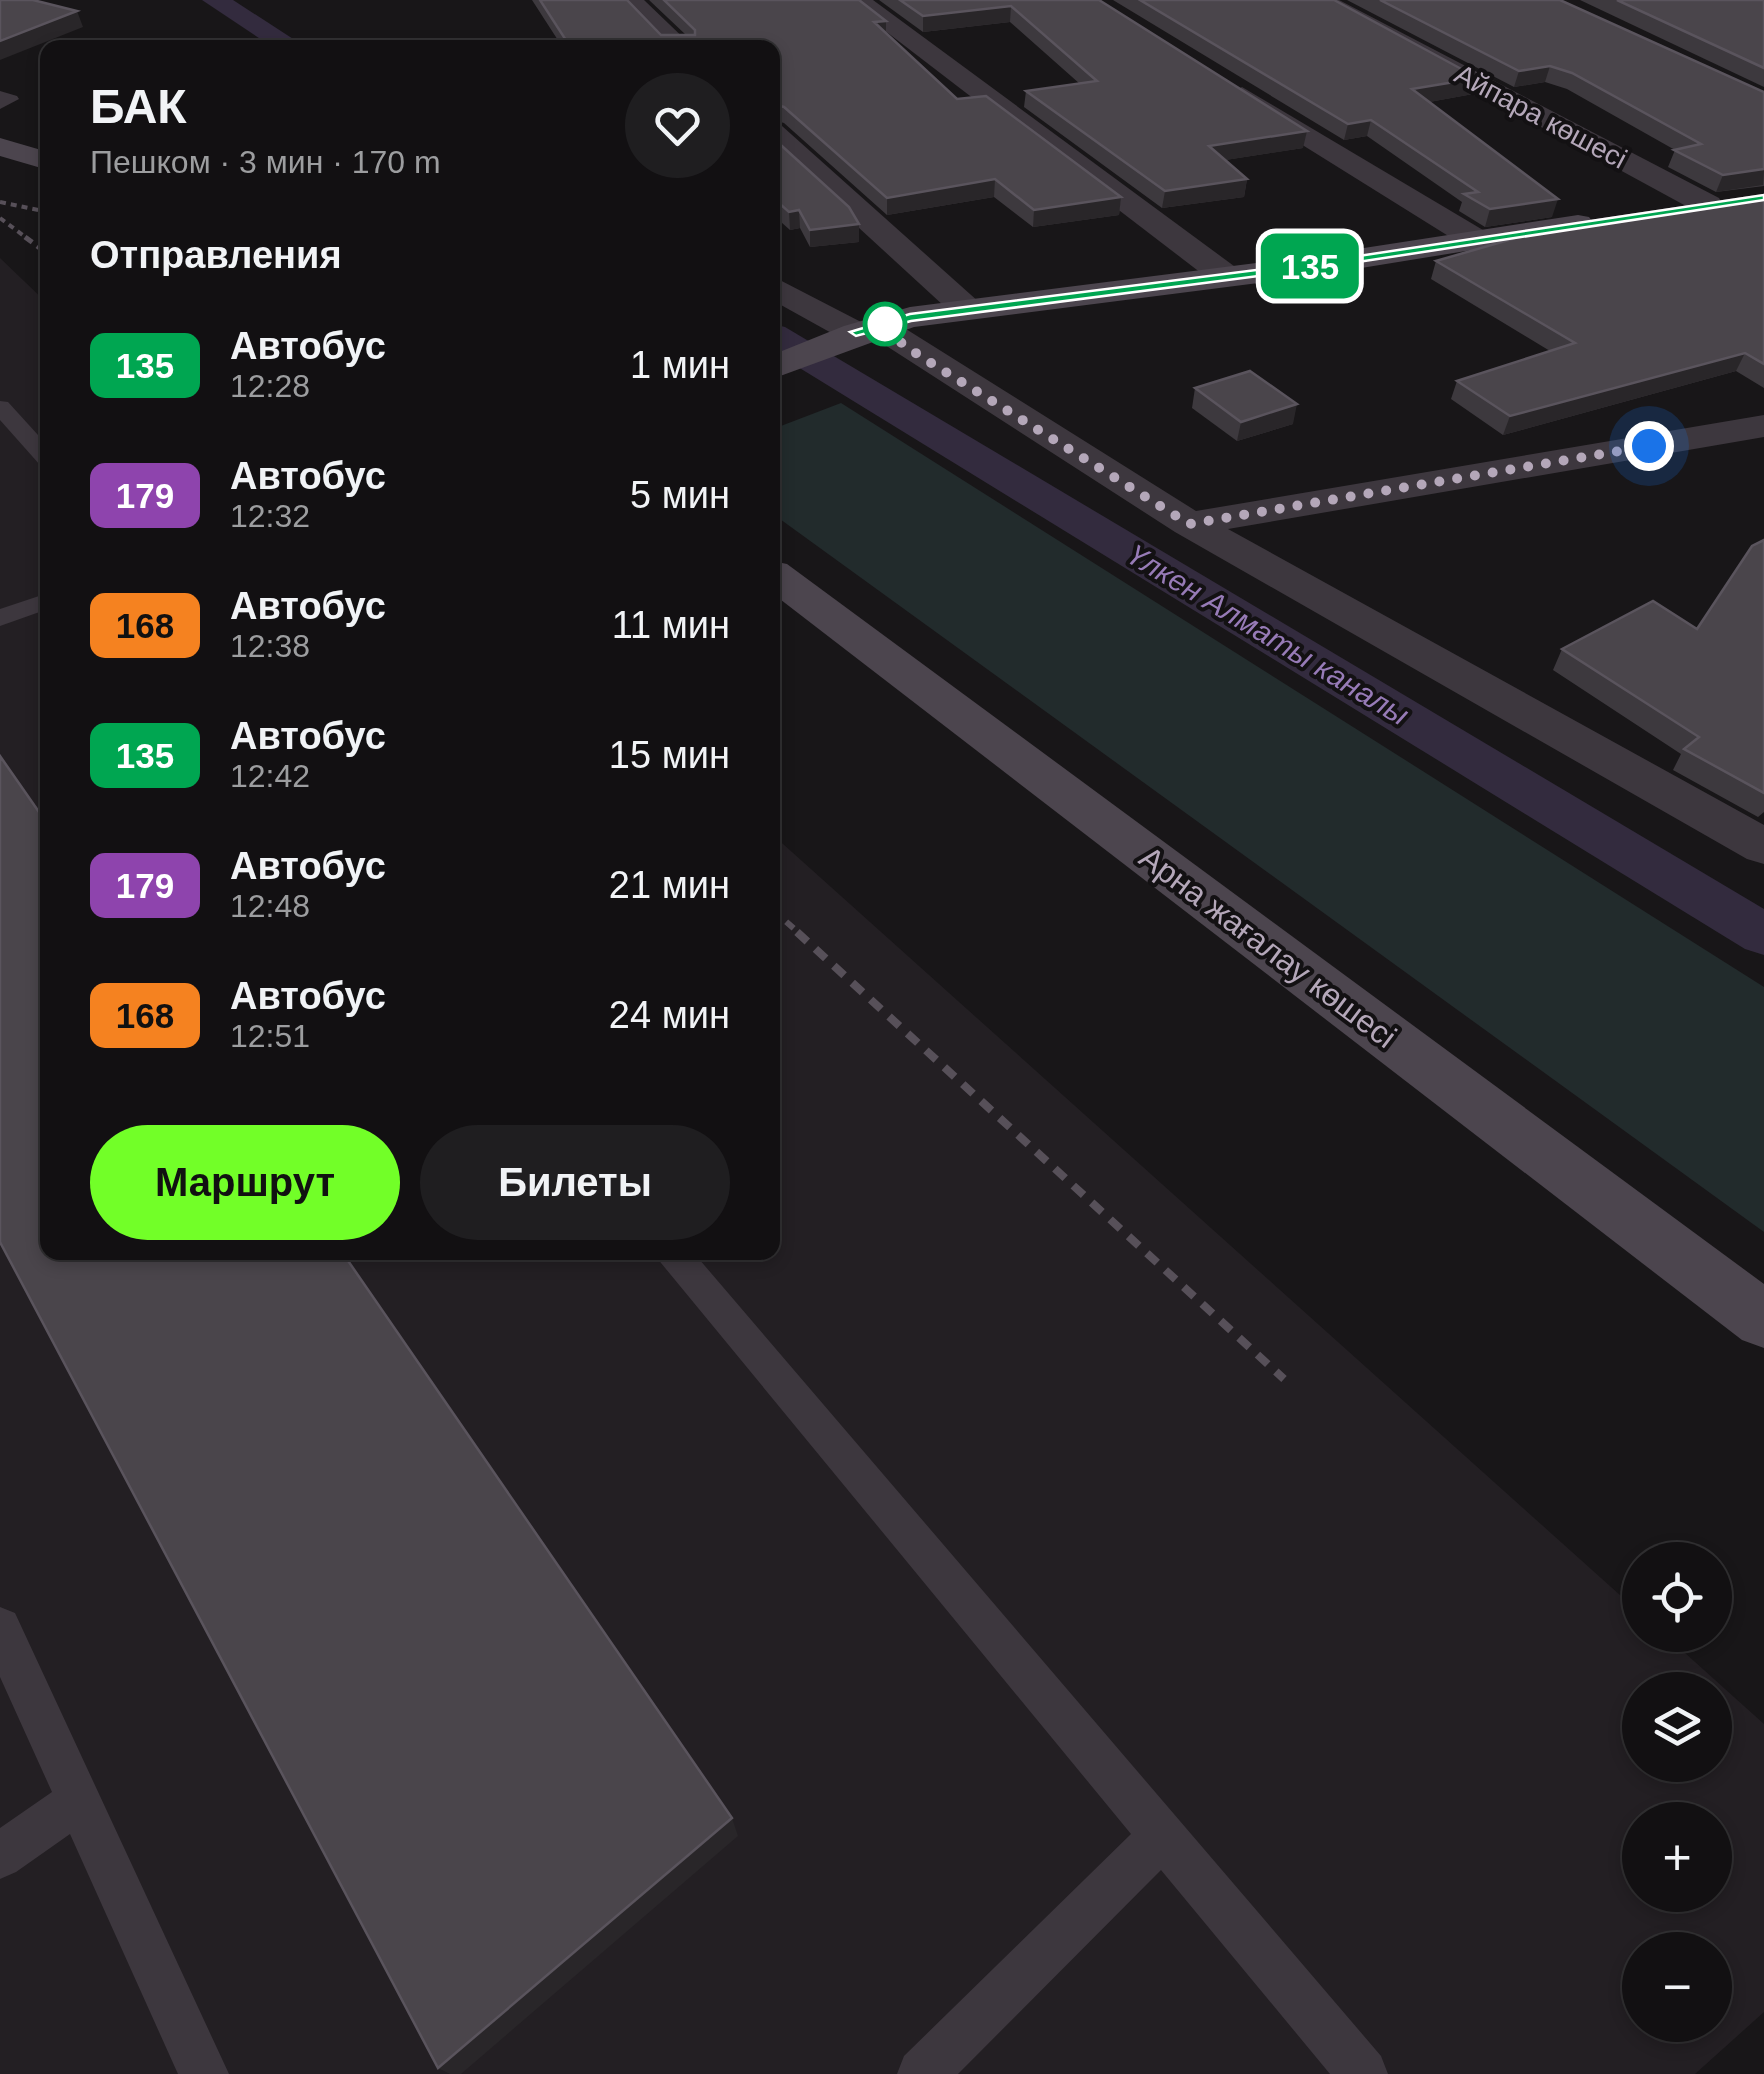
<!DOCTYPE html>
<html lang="ru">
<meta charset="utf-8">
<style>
:root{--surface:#121012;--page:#1f1e20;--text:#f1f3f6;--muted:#9c9d9f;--line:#313032;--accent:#72ff28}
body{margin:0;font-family:Arial,sans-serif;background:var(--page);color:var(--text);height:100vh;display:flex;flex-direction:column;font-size:38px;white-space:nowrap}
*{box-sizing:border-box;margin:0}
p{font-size:32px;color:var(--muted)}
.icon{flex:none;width:55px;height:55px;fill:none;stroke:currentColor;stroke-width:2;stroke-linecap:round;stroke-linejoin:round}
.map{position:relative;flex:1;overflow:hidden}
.details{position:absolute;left:40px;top:40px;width:740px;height:1220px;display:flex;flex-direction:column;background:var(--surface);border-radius:20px;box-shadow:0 5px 15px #0003,0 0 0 2px var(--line)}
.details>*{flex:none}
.badge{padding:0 20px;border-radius:15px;font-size:35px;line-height:65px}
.buttons{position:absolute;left:1622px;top:1542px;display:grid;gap:20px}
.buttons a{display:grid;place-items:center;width:110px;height:110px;border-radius:50%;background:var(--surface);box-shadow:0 5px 15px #0003,0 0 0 2px var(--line);font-size:50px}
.you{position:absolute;width:50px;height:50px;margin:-25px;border:8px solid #fff;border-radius:50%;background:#1a73e8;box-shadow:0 0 0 15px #1a73e833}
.map>.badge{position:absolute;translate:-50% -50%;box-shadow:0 0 0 5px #fff}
h2{padding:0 50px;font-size:38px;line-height:90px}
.round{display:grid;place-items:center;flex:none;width:105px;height:105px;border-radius:52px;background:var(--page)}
.summary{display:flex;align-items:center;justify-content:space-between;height:170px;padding:0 50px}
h1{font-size:48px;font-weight:800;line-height:75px}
.primary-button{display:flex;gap:20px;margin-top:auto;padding:20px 50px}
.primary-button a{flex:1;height:115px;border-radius:60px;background:var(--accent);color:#111;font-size:40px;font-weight:800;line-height:115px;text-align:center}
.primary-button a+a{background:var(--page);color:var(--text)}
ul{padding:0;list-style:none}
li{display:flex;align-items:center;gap:30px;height:130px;padding:0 50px}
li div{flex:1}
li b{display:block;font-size:38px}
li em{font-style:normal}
li .badge{min-width:110px;font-weight:700;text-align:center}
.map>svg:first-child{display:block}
</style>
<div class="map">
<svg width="1764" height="2074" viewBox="0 0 1764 2074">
<rect width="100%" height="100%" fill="#181618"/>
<path fill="#231f23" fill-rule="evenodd" d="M0,258L48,304V1252H772L773,835L1640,1613V1635H1665L1764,1724V2012L1695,2074H0ZM1640,1690H1715V1765H1640ZM1640,1820H1715V1895H1640ZM1640,1950H1715V2025H1640Z"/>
<path fill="#222b2c" d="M841,403L1764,987V1232L773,514V429Z"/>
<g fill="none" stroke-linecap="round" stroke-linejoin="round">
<g fill="#332b3e" fill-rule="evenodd">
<path d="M202,0H233L307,48H274Z"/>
<path d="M772,324L785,327L1764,909V955L1745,949L772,351Z"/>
</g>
<g fill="#3d373e" fill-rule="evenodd">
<path d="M0,91L17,96L19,99L0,109Z"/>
<path d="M0,401L8,402L48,446V467L40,465L0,420Z"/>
<path d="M48,593V609L0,626V609Z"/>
<path d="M652,1252H693L1381,2056L1388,2074H1330L1161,1870L958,2074H897L904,2056L1131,1834Z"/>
<path d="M0,1607L15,1613L229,2074H178L70,1834L16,1872L0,1879V1828L52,1792L0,1677Z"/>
</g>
<g fill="#3d373e" fill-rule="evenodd">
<path d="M618,0H644L694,48H665Z"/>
<path d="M845,0H873L1238,269L1242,276L1238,283H1214Z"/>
<path d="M1308,0H1339L1719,198L1723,205L1719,212H1697Z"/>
<path d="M1242,87L1488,233L1493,240L1488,247H1466L1232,101L1228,95Z"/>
<path d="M772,124L782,126L980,303L985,310L980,317H956L772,148Z"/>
<path d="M772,276L863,323L878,316L890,319L1196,511L1764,415V437L1228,529L1764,825V864L1747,859L1175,532L871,336L856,343L844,340L772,300Z"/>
</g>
<g fill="#4c454e" fill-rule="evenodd">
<path d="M0,138L48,152V170L0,156Z"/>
<path d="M1578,215L1589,217L1594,224L1589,231L1312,276L914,327L772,379V355L844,326L910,307L1312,256Z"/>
<path d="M772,561L787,564L1764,1284V1348L1742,1340L772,593Z"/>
</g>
<g stroke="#575059" stroke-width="4" stroke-dasharray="6 5" stroke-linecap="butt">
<path d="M0,202L48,212"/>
<path d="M0,218L28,239"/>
</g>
<path stroke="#575059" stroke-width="5" stroke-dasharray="9 6" stroke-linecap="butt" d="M25,237L48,254"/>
<path stroke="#575059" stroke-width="6" stroke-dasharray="10 9" stroke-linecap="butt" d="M772,909L800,934"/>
<path stroke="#575059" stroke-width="8" stroke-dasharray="14 11" stroke-linecap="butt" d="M797,932L1284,1379"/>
</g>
<g fill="#3d393e">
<path d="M532,0H627L661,35H686L649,0H859L886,33L957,99L1121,197L1119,215L1033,227L994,197L887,215L784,123L773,120L772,48H563Z"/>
<path d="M879,0H1099L1303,148L1225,160L1247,179L1244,197L1162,208L1024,107L1026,91L1080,84L1010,22L923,32Z"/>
<path d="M1113,0H1334L1478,78L1473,94L1429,102L1552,217L1485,227L1459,211L1462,202L1367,136L1344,140Z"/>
<path d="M1347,0H1560L1764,92V186L1716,192L1668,167L1675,150L1567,89L1545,82L1514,87Z"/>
<path d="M1580,0H1764V87Z"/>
<path d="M772,137L859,224V242L810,247L800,228L790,230L772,214Z"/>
<path d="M1764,195V388L1736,371L1503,435L1451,399L1457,381L1550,351L1431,279L1436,261L1502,242L1504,234Z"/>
<path d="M1195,388L1293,424L1237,441L1192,408Z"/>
<path d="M1764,540V812L1758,817L1673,770L1681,754L1553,670L1562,649L1697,629Z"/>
</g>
<g fill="#292629">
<path d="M1011,6L1010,22L923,32V16Z"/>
<path d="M77,11L83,27L0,60V41Z"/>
<path d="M886,21V36L874,22Z"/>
<path d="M1550,66L1545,82L1514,87L1519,71Z"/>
<path d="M1478,78L1473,94L1408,106L1412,89Z"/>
<path d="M1371,120L1367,136L1344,140L1348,124Z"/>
<path d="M1307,131L1303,148L1207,163L1209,146Z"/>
<path d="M1764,169L1763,185L1716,192L1723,175Z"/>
<path d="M995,179L994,197L887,215V198Z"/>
<path d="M1247,179L1244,197L1162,208L1165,191Z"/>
<path d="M1121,197L1119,215L1033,227L1034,210Z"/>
<path d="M1558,199L1552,217L1485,227L1490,209Z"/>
<path d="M799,210L800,228L790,230L789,212Z"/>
<path d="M859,224V242L810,247V230Z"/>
<path d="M1745,353L1736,371L1503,435L1510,416Z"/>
<path d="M1297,404L1293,424L1237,441L1241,422Z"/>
<path d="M732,1818L738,1836L461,2074H450L438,2068Z"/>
</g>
<g fill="#4a454b" stroke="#5a545d" stroke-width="2.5">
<path d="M0,0H33L77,11L0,41Z"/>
<path d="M540,0H627L661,35H695V30L664,0H859L886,21L874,22L957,99L986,96L1121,197L1034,210L995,179L887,198L784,107L772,104V48H571Z"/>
<path d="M900,0H1099L1307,131L1209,146L1247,179L1165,191L1026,91L1097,81L1011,6L923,16Z"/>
<path d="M1140,0H1334L1478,78L1412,89L1558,199L1490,209L1464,194L1478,192L1371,120L1348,124Z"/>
<path d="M1380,0H1560L1764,92V169L1723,175L1674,150L1701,144L1572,73L1550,66L1519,71Z"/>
<path d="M1617,0H1764V68Z"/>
<path d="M772,137L849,207L859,224L810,230L799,210L789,212L772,197Z"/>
<path d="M1764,195V364L1745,353L1510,416L1457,381L1575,343L1436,261L1512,239L1504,234Z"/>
<path d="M1250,371L1297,404L1241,422L1195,388Z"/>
<path d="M1764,540V793L1684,749L1699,737L1562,649L1653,601L1697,629L1752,546Z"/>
<path d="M0,756L48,825V1252H342L732,1818L438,2068L0,1242Z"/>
</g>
<path fill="#00a651" stroke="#fff" stroke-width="2.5" d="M1764,195V200L1312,269L911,321L856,336L850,332L910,314L1312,263Z"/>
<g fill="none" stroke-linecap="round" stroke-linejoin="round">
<path stroke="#b4a7b9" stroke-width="10" stroke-dasharray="0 18" d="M885,324L878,326L920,356L1189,524L1649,446"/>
</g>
<circle fill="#fff" stroke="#00a651" stroke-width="5" cx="885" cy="324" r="20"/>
<g text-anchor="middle" stroke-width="8" stroke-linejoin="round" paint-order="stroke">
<g font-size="28" fill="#b4a7b9" stroke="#131113">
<text transform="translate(1541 116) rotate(28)" y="10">Айпара көшесі</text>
</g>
<g font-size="30" font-style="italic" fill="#977bb7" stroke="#131113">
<text transform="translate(1268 635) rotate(31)" y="10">Үлкен Алматы каналы</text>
</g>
<g font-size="32" fill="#b4a7b9" stroke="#131113">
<text transform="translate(1268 947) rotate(37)" y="11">Арна жағалау көшесі</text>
</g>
</g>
</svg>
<div class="buttons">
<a><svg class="icon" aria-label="locate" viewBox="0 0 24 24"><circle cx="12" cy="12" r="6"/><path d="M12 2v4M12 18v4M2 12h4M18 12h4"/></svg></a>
<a><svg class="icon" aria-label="layers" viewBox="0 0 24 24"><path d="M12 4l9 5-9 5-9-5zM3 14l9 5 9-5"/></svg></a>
<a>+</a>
<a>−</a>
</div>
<div class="you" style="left:1649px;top:446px"></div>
<b class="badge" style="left:1310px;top:266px;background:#00a651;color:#fff">135</b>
<section class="details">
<div class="summary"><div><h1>БАК</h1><p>Пешком · 3 мин · 170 m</p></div><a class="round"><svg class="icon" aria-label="heart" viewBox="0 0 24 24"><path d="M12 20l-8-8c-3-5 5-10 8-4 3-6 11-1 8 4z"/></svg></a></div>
<h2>Отправления</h2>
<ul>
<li><span class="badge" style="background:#00a651;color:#fff">135</span><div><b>Автобус</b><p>12:28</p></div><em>1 мин</em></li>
<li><span class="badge" style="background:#8e44ad;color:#fff">179</span><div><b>Автобус</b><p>12:32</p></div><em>5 мин</em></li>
<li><span class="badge" style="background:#f58220;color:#111">168</span><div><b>Автобус</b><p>12:38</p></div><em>11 мин</em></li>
<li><span class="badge" style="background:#00a651;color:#fff">135</span><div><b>Автобус</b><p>12:42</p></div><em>15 мин</em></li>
<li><span class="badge" style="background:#8e44ad;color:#fff">179</span><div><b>Автобус</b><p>12:48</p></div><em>21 мин</em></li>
<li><span class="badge" style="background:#f58220;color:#111">168</span><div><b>Автобус</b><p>12:51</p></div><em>24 мин</em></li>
</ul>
<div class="primary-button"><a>Маршрут</a><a>Билеты</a></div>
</section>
</div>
